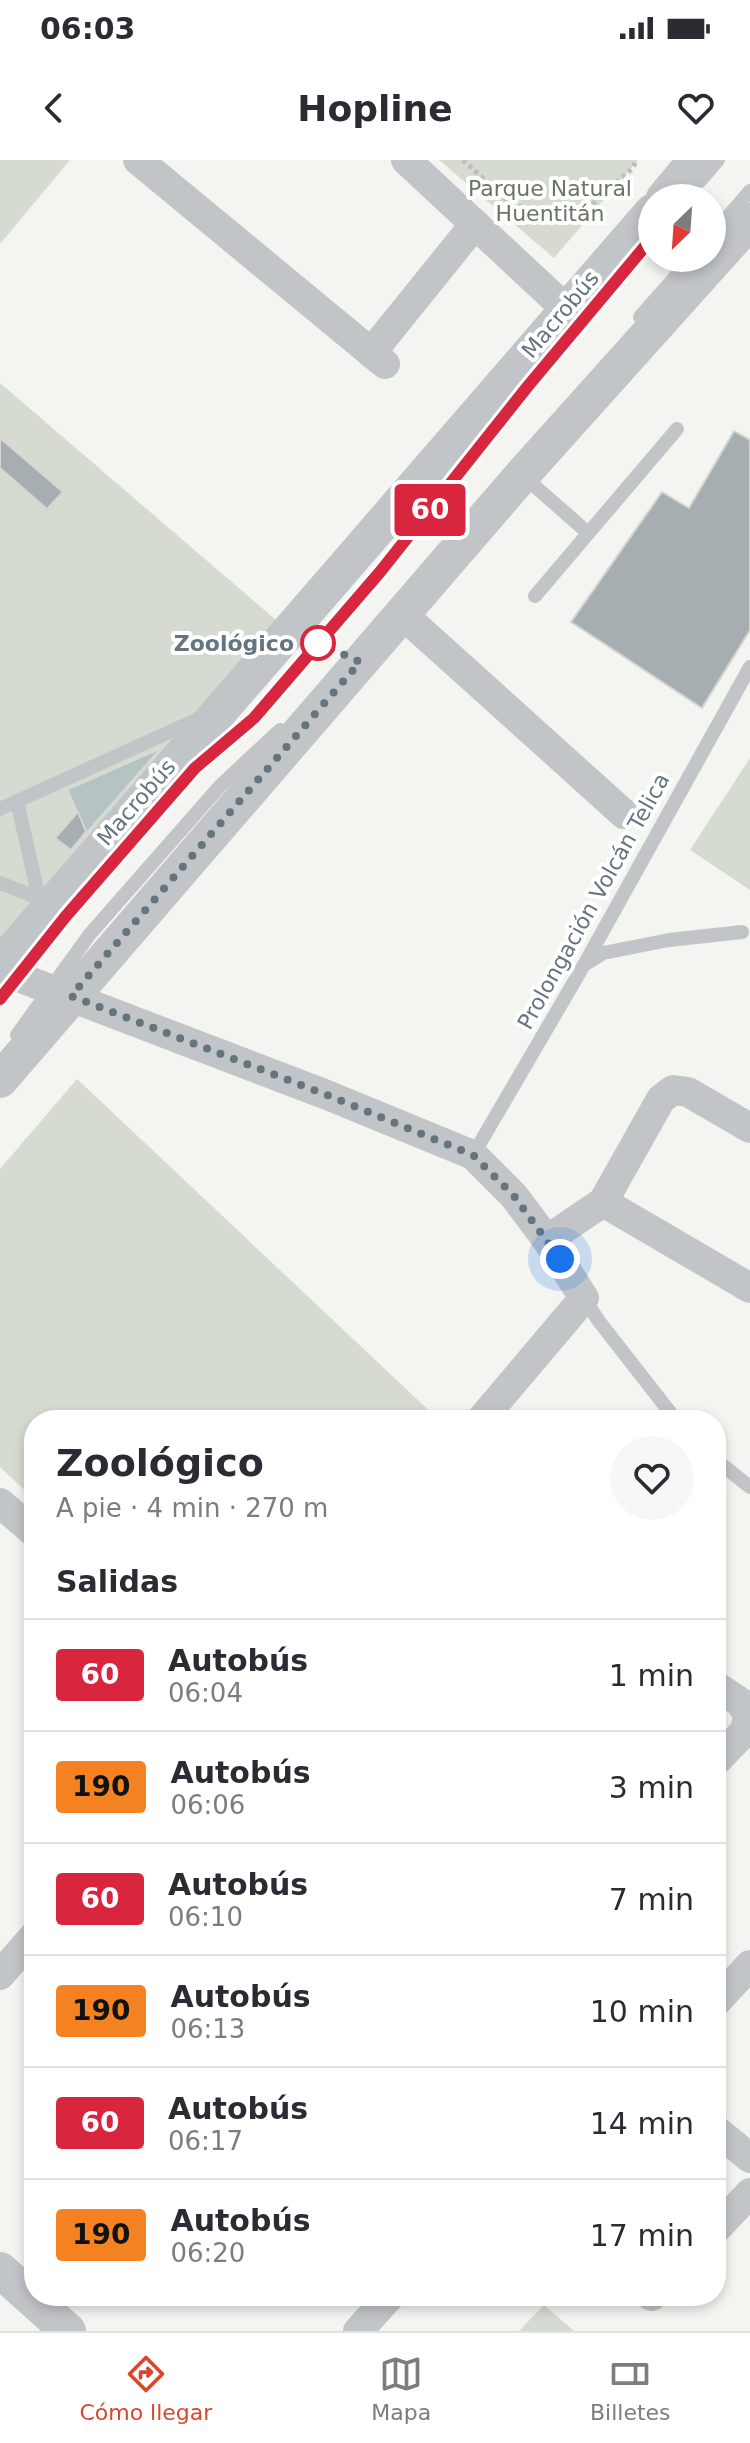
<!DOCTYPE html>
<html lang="es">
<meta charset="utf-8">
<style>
:root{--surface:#fff;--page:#f7f7f7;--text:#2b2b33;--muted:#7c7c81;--line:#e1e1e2;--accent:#d9472b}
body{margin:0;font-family:"DejaVu Sans",sans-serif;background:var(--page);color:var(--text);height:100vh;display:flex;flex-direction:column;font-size:30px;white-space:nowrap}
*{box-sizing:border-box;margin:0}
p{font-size:26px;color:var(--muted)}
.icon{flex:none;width:44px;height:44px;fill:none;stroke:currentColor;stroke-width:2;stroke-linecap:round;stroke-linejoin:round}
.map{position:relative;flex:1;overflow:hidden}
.details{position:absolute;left:24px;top:1250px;width:702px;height:896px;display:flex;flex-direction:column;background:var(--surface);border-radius:32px;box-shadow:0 4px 12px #0003}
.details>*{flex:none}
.badge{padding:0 16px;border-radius:6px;font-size:28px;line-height:52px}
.needle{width:52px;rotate:205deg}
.buttons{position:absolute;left:638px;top:24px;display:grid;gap:16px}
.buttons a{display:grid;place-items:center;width:88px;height:88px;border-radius:50%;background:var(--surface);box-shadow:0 4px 12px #0003;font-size:40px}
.you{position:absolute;width:40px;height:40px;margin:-20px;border:6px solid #fff;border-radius:50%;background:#1a73e8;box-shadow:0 0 0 12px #1a73e833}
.map>.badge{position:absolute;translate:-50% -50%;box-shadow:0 0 0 4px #fff}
h2{padding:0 32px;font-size:30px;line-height:72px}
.round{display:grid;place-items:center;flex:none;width:84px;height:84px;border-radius:42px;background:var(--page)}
.summary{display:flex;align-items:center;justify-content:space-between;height:136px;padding:0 32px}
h1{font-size:38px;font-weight:600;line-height:60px}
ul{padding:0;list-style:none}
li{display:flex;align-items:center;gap:24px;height:112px;padding:0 32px;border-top:2px solid var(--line)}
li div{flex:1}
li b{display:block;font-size:30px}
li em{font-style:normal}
li .badge{min-width:88px;font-weight:700;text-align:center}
.status{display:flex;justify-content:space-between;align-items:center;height:56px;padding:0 40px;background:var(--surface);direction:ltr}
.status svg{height:22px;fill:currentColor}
header{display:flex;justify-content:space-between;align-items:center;height:104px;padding:0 32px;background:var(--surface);font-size:36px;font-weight:600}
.tab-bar{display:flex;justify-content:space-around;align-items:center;height:112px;border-top:2px solid var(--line);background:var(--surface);font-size:22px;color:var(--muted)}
.tab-bar a{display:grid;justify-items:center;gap:4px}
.tab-bar .on{color:var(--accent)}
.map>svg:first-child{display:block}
</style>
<div class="status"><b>06:03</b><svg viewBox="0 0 49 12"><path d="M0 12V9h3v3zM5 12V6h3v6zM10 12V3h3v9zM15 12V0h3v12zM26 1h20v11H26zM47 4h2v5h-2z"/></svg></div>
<header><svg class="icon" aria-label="back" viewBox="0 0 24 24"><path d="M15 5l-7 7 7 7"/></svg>Hopline<svg class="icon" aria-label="heart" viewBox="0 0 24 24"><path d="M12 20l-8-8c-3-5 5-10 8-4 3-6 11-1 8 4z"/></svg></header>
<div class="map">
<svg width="750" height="2171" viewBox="0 0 750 2171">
<rect width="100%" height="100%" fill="#f4f4f0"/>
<g fill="#d5dbd1">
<path d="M0,0H70L0,84Z"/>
<path d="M439,0H638L554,98Z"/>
<path d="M0,223L276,460L0,782Z"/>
<path d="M750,598V730L690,690Z"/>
<path d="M77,919L438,1259V1260H34V1339L0,1307V1009Z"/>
<path d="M544,2145L574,2171H519Z"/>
</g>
<path fill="#b6c3c5" d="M157,591L86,672L69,630Z"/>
<g fill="#a6aeb2" stroke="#d5d5d3" stroke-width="2">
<path d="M734,271L750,280V470L702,548L571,462L662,332L689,348Z"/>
<path d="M0,278L63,332L47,349L0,308Z"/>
<path d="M78,652L86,672L71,690L55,678Z"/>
</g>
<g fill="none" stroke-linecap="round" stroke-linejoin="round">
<path stroke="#bbbdbf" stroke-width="5" stroke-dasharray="4 4" stroke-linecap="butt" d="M463,0L508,41L542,57L585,51L633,8L636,0"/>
<g stroke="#c2c5c8" stroke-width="14">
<path d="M700,21L718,0"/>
<path d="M712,75L750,31"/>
<path d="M640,157L692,98"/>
<path d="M522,315L587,372"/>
<path d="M535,436L677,269"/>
<path d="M17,641L39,738"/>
<path d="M0,649L200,558"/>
<path d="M0,723L44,740"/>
<path d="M587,803L603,793L669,780L742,772"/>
<path d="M0,839L66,756L195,608L254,558L380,412L528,226L629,106"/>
<path d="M17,875L90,774L220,626L280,570"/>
<path d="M473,995L584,805L750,507"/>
<path d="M584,1138L598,1160L676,1260"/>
<path d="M716,1300L750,1327"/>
</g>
<g stroke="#c2c5c8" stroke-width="30">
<path d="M138,0L385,204"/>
<path d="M406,0L567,150"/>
<path d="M371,193L475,64"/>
<path d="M402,454L624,654"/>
<path d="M0,810L327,935L473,995L514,1036L547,1080L584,1138L481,1260"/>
<path d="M603,1042L750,1128"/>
<path d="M547,1080L603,1042L661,939L673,930L688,932L750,968"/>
<path d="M0,1343L34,1372"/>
<path d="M716,1526L740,1542L749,1556L744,1572L716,1601"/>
<path d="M0,1815L34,1776"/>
<path d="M716,1842L750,1805"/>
<path d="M716,1970L750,1998"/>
<path d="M716,2069L750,2033"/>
<path d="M651,2136H652"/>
<path d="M358,2171L390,2136"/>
</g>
<g stroke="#c2c5c8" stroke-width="36">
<path d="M664,38L696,0"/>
<path d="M0,805L652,52"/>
<path d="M0,920L522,315L750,61"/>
<path d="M0,2110L68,2171"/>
</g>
</g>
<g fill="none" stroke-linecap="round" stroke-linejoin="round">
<g stroke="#fff" stroke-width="18">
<path id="line" d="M0,839L66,756L195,608L254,558L380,412L528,226L652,78"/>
</g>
<use href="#line" stroke="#d7263d" stroke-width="12"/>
<path stroke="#647580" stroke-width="8" stroke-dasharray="0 14.4" d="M318,483L360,502L71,836L327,935L473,995L514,1036L560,1099"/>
</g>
<circle fill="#fff" stroke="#d7263d" stroke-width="4" cx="318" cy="483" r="16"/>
<g text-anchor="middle" stroke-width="8" stroke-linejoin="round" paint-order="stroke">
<g font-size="22" fill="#687763" stroke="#fff">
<text x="550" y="36">Parque Natural<tspan x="550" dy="25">Huentitán</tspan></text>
</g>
<g font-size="22" fill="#647580" stroke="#fff">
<text transform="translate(560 154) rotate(-50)" y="8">Macrobús</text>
<text transform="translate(136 642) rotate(-49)" y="8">Macrobús</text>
<text transform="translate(593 741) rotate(-61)" y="8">Prolongación Volcán Telica</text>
</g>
<g font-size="22" font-weight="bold" fill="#647580" stroke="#fff" text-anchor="end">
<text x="294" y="491">Zoológico</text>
</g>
</g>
</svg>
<div class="buttons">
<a><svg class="needle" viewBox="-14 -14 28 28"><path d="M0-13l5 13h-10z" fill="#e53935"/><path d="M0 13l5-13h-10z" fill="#7c7c81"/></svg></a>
</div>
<div class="you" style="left:560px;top:1099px"></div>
<b class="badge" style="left:430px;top:350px;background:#d7263d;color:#fff">60</b>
<section class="details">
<div class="summary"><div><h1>Zoológico</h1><p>A pie · 4 min · 270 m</p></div><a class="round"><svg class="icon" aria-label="heart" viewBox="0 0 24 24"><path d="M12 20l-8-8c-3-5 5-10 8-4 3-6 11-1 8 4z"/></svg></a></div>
<h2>Salidas</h2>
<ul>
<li><span class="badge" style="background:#d7263d;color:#fff">60</span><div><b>Autobús</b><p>06:04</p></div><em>1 min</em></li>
<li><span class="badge" style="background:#f58220;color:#111">190</span><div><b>Autobús</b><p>06:06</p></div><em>3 min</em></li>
<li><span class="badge" style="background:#d7263d;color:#fff">60</span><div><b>Autobús</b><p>06:10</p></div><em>7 min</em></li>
<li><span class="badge" style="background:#f58220;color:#111">190</span><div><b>Autobús</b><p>06:13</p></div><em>10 min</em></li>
<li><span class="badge" style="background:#d7263d;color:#fff">60</span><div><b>Autobús</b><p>06:17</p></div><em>14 min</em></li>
<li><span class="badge" style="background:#f58220;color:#111">190</span><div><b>Autobús</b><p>06:20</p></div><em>17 min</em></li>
</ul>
</section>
</div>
<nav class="tab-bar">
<a class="on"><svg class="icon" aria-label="directions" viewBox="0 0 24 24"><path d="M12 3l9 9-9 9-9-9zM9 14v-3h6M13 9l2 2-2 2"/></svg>Cómo llegar</a>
<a><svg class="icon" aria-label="map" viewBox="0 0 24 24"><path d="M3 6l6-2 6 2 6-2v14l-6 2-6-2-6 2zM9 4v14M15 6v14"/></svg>Mapa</a>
<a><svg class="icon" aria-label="tickets" viewBox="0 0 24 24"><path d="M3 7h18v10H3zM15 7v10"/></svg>Billetes</a>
</nav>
